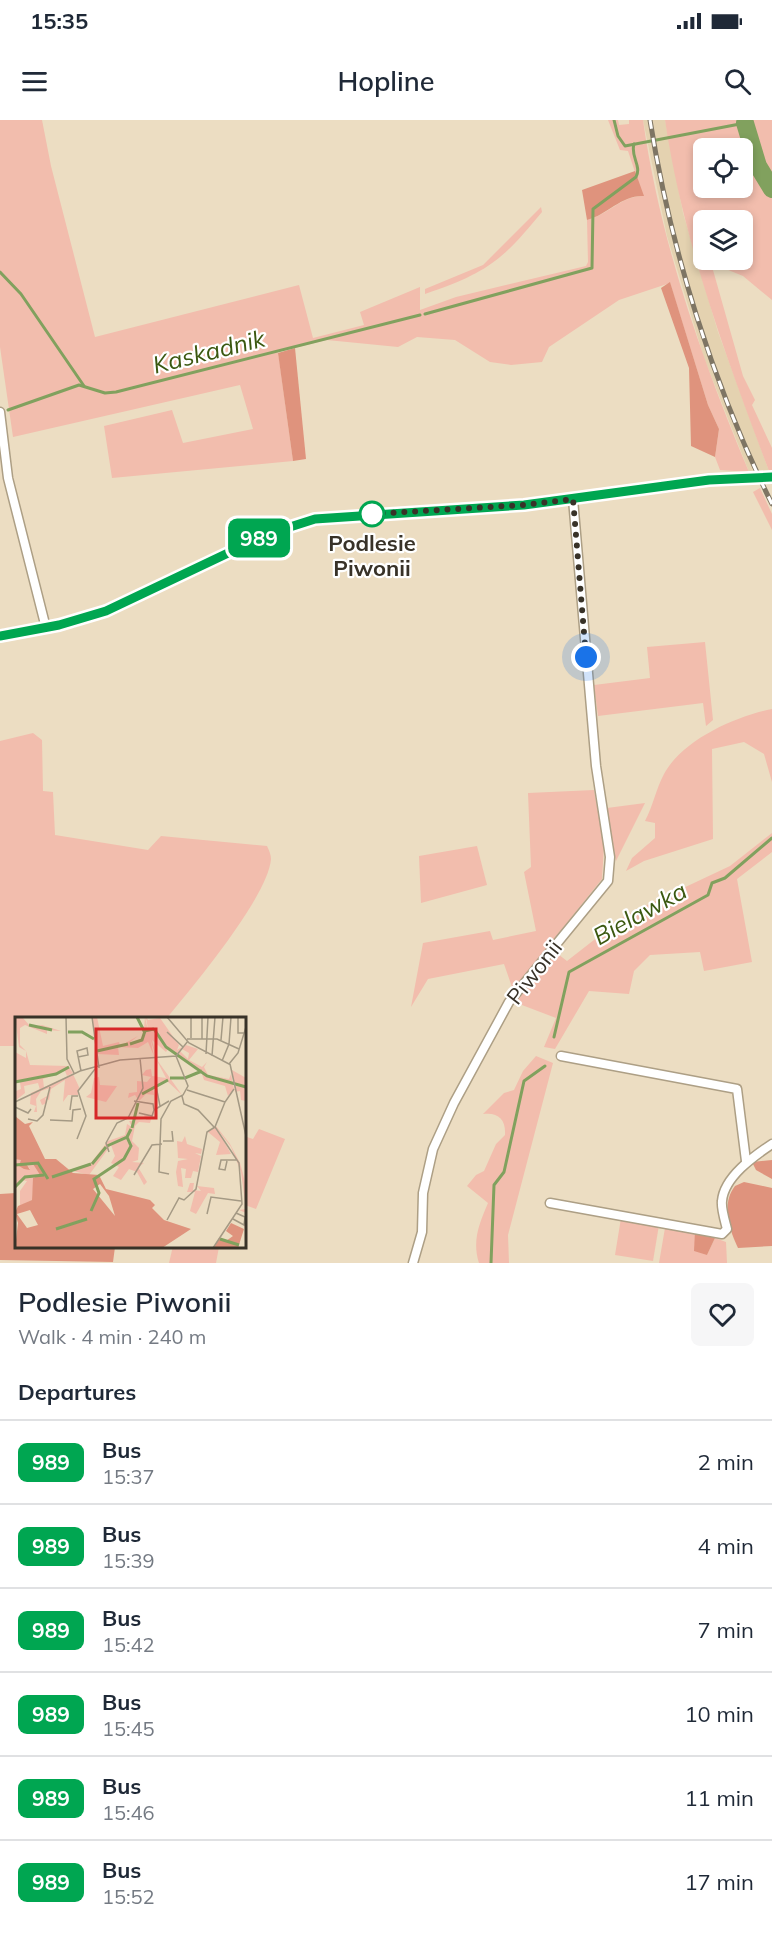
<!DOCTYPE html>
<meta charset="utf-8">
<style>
:root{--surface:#fff;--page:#f6f6f7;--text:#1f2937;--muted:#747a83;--line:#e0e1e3}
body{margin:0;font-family:Mulish,sans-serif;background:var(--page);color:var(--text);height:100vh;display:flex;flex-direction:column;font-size:22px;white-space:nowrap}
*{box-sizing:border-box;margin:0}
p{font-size:20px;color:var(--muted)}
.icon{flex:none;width:33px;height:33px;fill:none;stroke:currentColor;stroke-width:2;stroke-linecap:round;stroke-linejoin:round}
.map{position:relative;height:1143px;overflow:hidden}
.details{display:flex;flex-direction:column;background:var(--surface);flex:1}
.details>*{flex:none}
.badge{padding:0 12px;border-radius:9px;font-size:21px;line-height:39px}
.tools{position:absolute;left:693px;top:18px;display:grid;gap:12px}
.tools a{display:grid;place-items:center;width:60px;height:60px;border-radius:9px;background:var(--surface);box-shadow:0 3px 9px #0003;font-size:30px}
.you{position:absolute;width:30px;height:30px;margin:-15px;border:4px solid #fff;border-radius:50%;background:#1a73e8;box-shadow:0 0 0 9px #1a73e833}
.map>.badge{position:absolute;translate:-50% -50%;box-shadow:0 0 0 3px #fff}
h2{padding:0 18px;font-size:22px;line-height:54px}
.round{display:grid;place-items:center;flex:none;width:63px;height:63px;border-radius:9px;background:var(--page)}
.head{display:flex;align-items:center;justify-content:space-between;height:102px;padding:0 18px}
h1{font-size:28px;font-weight:600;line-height:45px}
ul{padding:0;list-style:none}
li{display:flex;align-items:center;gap:18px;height:84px;padding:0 18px;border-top:2px solid var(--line)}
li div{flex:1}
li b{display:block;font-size:22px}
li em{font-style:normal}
li .badge{min-width:66px;font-weight:700;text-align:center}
.status{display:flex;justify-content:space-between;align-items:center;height:42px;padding:0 30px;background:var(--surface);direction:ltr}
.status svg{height:16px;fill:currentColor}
header{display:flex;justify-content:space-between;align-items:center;height:78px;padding:0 18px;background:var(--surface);font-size:27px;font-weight:600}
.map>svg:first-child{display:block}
</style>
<div class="status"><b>15:35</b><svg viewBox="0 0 49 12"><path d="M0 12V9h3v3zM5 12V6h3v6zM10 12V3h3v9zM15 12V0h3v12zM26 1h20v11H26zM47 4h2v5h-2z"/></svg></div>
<header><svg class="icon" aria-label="menu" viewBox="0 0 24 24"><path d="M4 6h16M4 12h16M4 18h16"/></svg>Hopline<svg class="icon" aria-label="search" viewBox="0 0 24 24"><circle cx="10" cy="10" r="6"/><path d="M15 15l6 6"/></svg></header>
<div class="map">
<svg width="772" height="1143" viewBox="0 0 772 1143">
<rect width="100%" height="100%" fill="#ecddc2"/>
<path fill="#e4d2b0" d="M643,0H665L683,93L718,212L769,351L749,352L704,238L667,116Z"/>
<g fill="#f2bdad" fill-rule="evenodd">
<path d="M0,0H42L51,46L95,217L299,165L313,218L364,205L360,192L420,167V190L456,177L586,146L588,142L587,100C610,94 619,77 643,76L628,31L620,30L608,0H618L619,5L629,4V0H643C660,121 702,240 749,352L720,350L715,337L719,309L708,285L670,163L619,180L549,227L542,242L511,245L490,242L455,220L417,217L398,227L327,220L278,232L293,341L112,358L104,306L172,290L183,323L253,309L240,265L13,317L0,227Z"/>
<path d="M665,0H772V180L743,156L711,143L743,256L755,280L752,285L772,328V350L769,351C726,237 683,121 665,0ZM704,28H742V68H704ZM704,100H742V140H704Z"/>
<path d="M541,87L542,92C501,142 486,153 425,174V169L483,145Z"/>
<path d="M760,368L772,394V410L753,372Z"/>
<path d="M705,522L713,600L706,606L703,583L598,596L594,565L650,558L647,527Z"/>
<path d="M772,589V662L764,634L744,622L712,629L713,719L644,741L626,751L632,738L655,718V703L645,701C653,686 656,669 664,654C682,620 736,596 772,589Z"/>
<path d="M33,613L42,620L43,671L53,672L55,715L148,730L161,716L267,726C269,730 271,735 271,739C268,777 193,866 167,898H16V926H0V621Z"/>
<path d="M594,670L604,726L602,759L513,870L504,844L428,859L411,887L423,823L490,811L493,820L536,811L524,752L531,747L528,673Z"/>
<path d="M645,683L616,741L607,688Z"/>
<path d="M772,713V732L737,759L752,842L704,851L700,832L650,835L634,851L629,874L589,871L555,929L544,927L556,898L514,882L554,831L567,841L626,795L730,746Z"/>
<path d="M477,726L487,765L421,783L419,736Z"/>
<path d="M536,936L553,943L508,1115L509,1143H479C472,1121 479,1104 488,1083L467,1066L476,1055L484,1051L496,1024L505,1015C506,999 498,992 483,994L504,973L514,970L523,951Z"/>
<path d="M259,1009L285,1019L256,1089L245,1085L244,1016L253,1019Z"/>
<path d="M621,1098L659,1105L653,1141L615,1135Z"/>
<path d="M665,1108L695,1111L707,1135L715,1118L726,1122L727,1143H659Z"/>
<path d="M173,1126L219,1127L216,1143H169Z"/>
</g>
<g fill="#df937d">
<path d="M635,51L644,76C621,75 609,94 587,100L582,70Z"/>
<path d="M670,162L708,285L719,309L715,337L691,326L689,248L661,168Z"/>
<path d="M295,228L306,339L293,341L278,233Z"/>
<path d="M772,1040V1059L756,1050L752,1042Z"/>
<path d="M744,1062L772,1068V1126L738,1128C729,1109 721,1084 735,1066Z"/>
<path d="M16,1073V1126L115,1127L113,1142L0,1140V1074Z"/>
<path d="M695,1111L715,1118L707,1135L694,1131Z"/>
</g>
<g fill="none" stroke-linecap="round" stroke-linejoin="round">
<g stroke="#81a15e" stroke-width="3">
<path d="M614,0L618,16L625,26L745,3"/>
<path d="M0,152L21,174L84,266"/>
<path d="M425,194L592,148L593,89L636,57C642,46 630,36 634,24"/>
<path d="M8,290L79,265L105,273L116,272L420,195"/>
<path d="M554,917L569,852L708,775L712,763L725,758L772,718"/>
<path d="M491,1143L494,1065L504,1052L524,961L545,946"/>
</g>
<path stroke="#81a15e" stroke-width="18" d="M745,3L758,46L772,69"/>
<g stroke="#ad9f85" stroke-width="11">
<g id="street">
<path d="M0,292L8,358L46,508"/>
<path d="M0,515L73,502L106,491L268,414L315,399L524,385L709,360L772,357"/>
<path d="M561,936L737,969L746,1041"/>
<path d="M550,1083L722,1114L727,1109C725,1101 721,1089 722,1081C724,1057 754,1036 772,1024"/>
<path d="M413,1143L422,1112L423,1073L433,1029L454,983L509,882L608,761L610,737L596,646L573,379"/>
</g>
</g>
<use href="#street" stroke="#fff" stroke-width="8"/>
<g stroke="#7e7564" stroke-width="5">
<path id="rail" d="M650,0C671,131 713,265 772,384"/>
</g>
<use href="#rail" stroke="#fff" stroke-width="3" stroke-dasharray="9" stroke-linecap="butt"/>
</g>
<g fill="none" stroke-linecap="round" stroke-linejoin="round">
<g stroke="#fff" stroke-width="14">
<path id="line" d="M0,516L59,505L106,491L268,414L315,399L524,385L709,360L772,357"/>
</g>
<use href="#line" stroke="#00a651" stroke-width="9"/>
<path stroke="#383228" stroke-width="6" stroke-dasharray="0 10.8" d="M372,394L524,385L573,379L586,537"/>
</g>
<circle fill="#fff" stroke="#00a651" stroke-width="3" cx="372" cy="394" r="12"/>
<g text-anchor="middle" stroke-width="4.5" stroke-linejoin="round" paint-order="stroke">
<g font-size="22" font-weight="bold" fill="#383228" stroke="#fff">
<text x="372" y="431">Podlesie<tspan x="372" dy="25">Piwonii</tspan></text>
</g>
<g font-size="22" fill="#383228" stroke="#fff">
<text transform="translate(534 852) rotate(-52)" y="8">Piwonii</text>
</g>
<g font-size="24" font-style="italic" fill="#3b5810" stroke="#fff">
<text transform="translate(209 232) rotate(-14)" y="8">Kaskadnik</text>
<text transform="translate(640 794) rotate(-29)" y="8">Bielawka</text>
</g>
</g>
<g transform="translate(15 897)">
<rect width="231" height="231" fill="#ecddc2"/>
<path d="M0,0H7L16,10L27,8L46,14L32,13V17L10,8L5,11V28L11,34L15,48L53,49L58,56L52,59L50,54L28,62L29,71L25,73L23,66L9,69L10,76L0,84L1,74L6,72L5,65L13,63L0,65V35L11,41V34L4,30ZM77,0H82L88,29L104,25L105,29L123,19L114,26L126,23L131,17L122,0L129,11L130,0L139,39L133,25L123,31L103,30L104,38L82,37ZM131,0L133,3L145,1L164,28L162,33L167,30L162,37L153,32L151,35L137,23L141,39L134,19ZM171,28L183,32L174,43L187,50L192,45L189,50L193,58L214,62L216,57L219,72L213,79L210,69L189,63L186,54L163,38L165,34L173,42L174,36L167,32ZM140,40L167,78L151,63L138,71L139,78L131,77L124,84L120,78L113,81L114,76L122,75V64L132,65L136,60L127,58L131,53L136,52L137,59L151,61ZM217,53L231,61V84L226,83L225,74L220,75ZM58,57L64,70L63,78H53L48,85L50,63L36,72L34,83L30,81L32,86L27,88L25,83L34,78L35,71L26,74L21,82L22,95H19L21,89L15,87L16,76ZM84,60L85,68L102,69L91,85L71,80L76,76L79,61ZM123,85L121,102L131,103L129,98L137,99L135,106L124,105L120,109L117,124L124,131L123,143L117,145L129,146L123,150L132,165L129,168L122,155L114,152L106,163L98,159L104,150L96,146L100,139L96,128L74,158L54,153L75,147L93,124L110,118L112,107L117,110L114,104H118ZM201,109L215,127L225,146L228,157L231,170V204L229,212L231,196L224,193L231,192L226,155L216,130L202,112L216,137L201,138L205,125L193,115ZM170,119L172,127L187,132L186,137L180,136L186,139L183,155L178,154L176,161H170L171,152L166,151L168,170L163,169L161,155L163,144L173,142L163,141L162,124L167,125ZM0,142H6L9,152H15L12,148L18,147L25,158L19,160L17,183L5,189V174L12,164L7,163L0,172ZM175,166H179L178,173L186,174L182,169L199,171L200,177L193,176L181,197L175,194L180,175H172Z" fill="#f2bdad"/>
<path d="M0,99L10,107L18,105L14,109L30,142H41L58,156L84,158L91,172L135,183L140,188L137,191L149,203L176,212L147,231H0L3,206L0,196L3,189L17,183L18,161L25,158L18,147L12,148L15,153L9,152L4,149L6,143L0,142ZM85,167L94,179L100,199L78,172ZM15,193L23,208L12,211L2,197ZM216,206L229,212L223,231H199L204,221L211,224L218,219L211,214Z" fill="#df937d" fill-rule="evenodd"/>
<path fill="none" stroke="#81a15e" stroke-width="3" d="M122,0L129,14L139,12M14,8L37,13M139,12L151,30L192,59L231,70M53,15H67L79,22M115,27L127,23L130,14M82,34L113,27M155,61H170L187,54M0,65L41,57L54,50M127,77L153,63M117,111L123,86M92,129L112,120L116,112M77,147L91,130M0,148L23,146L33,162M37,160L76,147M0,170L10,160L29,158M76,194L84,176L79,162L109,142L116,129L112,120M41,212L72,202M205,222L224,228"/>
<path fill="none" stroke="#a49984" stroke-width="1.5" d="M51,0L52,42L59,56M77,0L84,51M152,0L174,26L214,47L223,36L231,10M176,0V21M187,0V22M223,0V16H229M152,15L168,30M172,22H202L224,32M206,23L208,0M191,37L193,0M197,39L200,0M63,40L73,38L72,31L62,34L66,54M207,44L214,27L216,0M215,47L231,119M141,69L145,89M172,73L210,85M167,79L169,87L183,93L199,110M119,84L138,87L139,93M0,85L65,54L105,43L161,39L173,24M0,90L13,96L16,92M55,93L57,79H63M124,96L137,99L139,93L154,84M13,102L22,104L28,98L35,70M35,103L57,104L58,93L66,92M62,122L71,99L63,74L80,52M148,124H158L157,114M94,135L91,126L102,106L113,101L128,71L125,41M212,144L210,153L204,152L206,143H222M154,157L144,155L146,102L156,84L168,78L173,69L161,39M119,158L137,128L147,127M192,197L196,180L226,184M218,202L229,208L230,200L221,196M152,203L164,181L169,183L181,172L192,115L200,110M198,231L227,187L224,146L200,110L210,85L219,72"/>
<path fill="#d62828" fill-opacity="0.15" stroke="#d62828" stroke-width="3" d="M81,12H141V101H81Z"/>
<rect width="231" height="231" fill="none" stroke="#383228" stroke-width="3"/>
</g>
</svg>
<div class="tools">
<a><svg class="icon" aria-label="locate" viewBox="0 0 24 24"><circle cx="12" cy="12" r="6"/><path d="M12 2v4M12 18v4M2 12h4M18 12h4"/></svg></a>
<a><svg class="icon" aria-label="layers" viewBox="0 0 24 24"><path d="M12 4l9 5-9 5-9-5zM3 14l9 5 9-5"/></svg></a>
</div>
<div class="you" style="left:586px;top:537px"></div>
<b class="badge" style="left:259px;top:418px;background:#00a651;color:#fff">989</b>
</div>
<section class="details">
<div class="head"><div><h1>Podlesie Piwonii</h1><p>Walk · 4 min · 240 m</p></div><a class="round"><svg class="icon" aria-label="heart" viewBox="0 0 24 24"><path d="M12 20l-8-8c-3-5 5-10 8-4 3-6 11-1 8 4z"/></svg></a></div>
<h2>Departures</h2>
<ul>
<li><span class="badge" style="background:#00a651;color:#fff">989</span><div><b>Bus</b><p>15:37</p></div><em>2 min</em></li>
<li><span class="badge" style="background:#00a651;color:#fff">989</span><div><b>Bus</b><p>15:39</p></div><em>4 min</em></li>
<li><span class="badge" style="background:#00a651;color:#fff">989</span><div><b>Bus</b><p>15:42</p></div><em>7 min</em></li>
<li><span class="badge" style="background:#00a651;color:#fff">989</span><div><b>Bus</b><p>15:45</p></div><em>10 min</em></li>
<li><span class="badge" style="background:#00a651;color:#fff">989</span><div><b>Bus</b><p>15:46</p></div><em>11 min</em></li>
<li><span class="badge" style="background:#00a651;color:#fff">989</span><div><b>Bus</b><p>15:52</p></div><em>17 min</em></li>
</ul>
</section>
